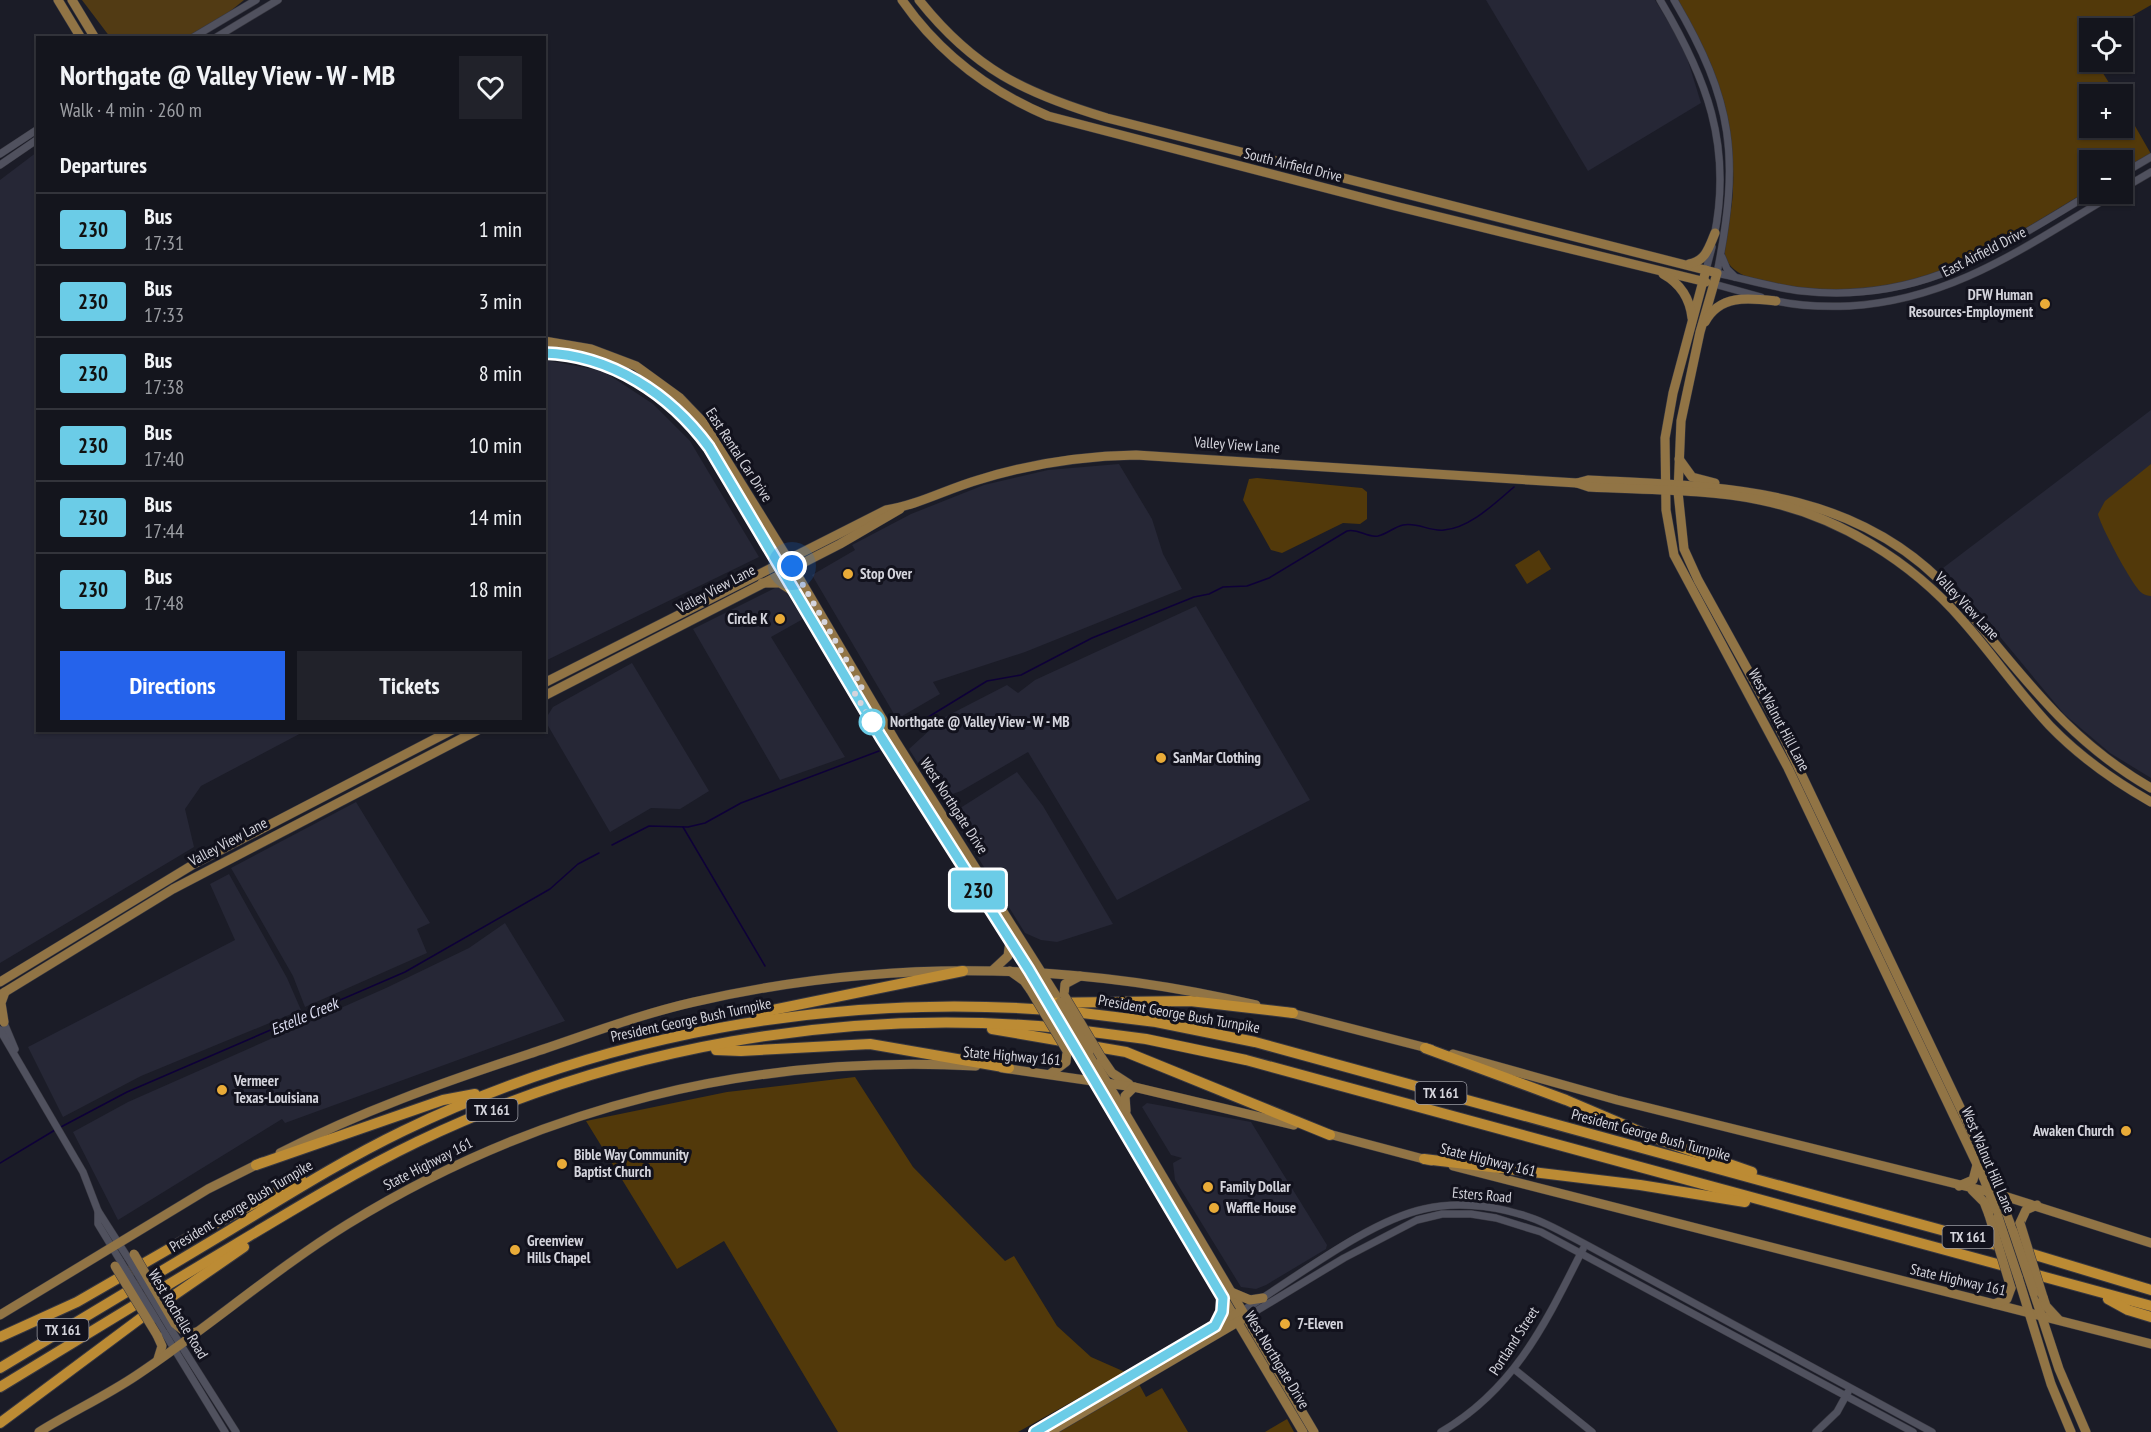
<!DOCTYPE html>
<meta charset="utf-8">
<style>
:root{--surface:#14151d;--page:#21222a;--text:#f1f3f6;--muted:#9d9fa4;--line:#33343b;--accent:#2563eb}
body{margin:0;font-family:"PT Sans Narrow",sans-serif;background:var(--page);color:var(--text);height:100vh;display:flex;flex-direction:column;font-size:22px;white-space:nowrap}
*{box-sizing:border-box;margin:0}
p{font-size:20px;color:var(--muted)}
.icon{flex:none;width:33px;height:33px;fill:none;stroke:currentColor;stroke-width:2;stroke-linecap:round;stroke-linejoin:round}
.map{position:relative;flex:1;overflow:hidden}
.side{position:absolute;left:36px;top:36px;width:510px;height:696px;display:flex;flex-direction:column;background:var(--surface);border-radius:0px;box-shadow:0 2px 4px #0004,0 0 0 2px var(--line)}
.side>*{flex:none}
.badge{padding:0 12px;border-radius:4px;font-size:21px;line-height:39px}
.tools{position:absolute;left:2079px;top:18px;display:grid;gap:12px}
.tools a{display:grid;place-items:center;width:54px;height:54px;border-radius:0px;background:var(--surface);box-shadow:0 2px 4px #0004,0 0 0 2px var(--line);font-size:30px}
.you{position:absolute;width:30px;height:30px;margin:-15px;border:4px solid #fff;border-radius:50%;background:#1a73e8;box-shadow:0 0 0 9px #1a73e833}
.map>.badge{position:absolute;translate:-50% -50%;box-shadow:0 0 0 3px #fff}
h2{padding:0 24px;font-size:22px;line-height:54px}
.round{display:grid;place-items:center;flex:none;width:63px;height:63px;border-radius:0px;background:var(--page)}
.head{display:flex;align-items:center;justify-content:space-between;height:102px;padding:0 24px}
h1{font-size:28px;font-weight:700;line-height:45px}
.action{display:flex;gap:12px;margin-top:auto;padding:12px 24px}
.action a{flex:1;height:69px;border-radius:0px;background:var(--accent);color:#fff;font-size:24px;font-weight:700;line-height:69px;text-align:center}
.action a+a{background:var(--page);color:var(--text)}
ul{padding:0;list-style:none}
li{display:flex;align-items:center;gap:18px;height:72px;padding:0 24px;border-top:2px solid var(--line)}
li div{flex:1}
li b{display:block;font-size:22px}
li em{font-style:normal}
li .badge{min-width:66px;font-weight:700;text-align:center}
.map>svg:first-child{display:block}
</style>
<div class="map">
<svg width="2151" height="1432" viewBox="0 0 2151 1432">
<rect width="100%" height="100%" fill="#1b1c27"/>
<g fill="#262736">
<path d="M1486,0H1655L1684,48L1701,103L1588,171Z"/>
<path d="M37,152L38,730L305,731L201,786L185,809L194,847L0,963V180Z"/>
<path d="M545,360L603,371L653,404L690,441L759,557L545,661Z"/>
<path d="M2151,410V778L2110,753L2064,714L1943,568Z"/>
<path d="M1119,464L1152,519L1163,554L1182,589L1025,652L933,682L940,694L897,719L812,575L855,550L852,545L911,514L984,485L1048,470Z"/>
<path d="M777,587L784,589L803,619L771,637L845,757L780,780L693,629Z"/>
<path d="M1196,606L1310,800L1117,900L1028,752L961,791L944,797L939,796L909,749L943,718L1007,685L1018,693L1035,680Z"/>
<path d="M632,663L709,791L680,809L651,808L610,832L547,724L548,715L553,707Z"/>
<path d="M1017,772L1043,806L1113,924L1057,942L1041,940L1025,933L954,819V812Z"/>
<path d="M356,802L430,923L417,929L427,953L305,1007L293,976L231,868Z"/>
<path d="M229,874L287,978L301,1010L141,1076L63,1117L28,1047L235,940L210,884Z"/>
<path d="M505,923L565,1021L285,1123L282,1119L118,1220L73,1132L128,1102L386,988L469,948Z"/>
<path d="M1147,1103L1251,1122L1327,1245L1326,1249L1266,1285L1256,1289L1241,1287L1175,1180L1173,1163L1182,1158L1171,1155L1142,1107Z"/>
</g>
<g fill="#52390a">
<path d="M1677,0H2151V5L2111,28H2090V62H2096L2116,94H2090V128H2122L2123,105L2151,154L2123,171L2122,160H2090L2089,190C1986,252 1906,309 1779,284C1759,280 1734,278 1725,257C1724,235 1733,211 1733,188C1736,118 1711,60 1677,0Z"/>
<path d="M2151,464V596C2149,596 2144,595 2142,593C2133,587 2100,525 2098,514L2105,501Z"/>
<path d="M1257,478L1362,488L1367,492V519L1360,524L1343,523L1282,553L1271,550L1243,500L1249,479Z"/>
<path d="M1539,550L1551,569L1527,584L1515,565Z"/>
<path d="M855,1077L913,1167L1005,1261L1014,1256L1057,1326L1091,1357L1125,1372L1018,1432H838L724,1241L677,1269L586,1121L727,1092Z"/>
<path d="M1139,1384L1146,1397L1162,1388L1188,1432H1057Z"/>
<path d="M1287,1419L1294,1432H1265Z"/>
</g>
<path fill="#523b14" d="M82,0H244L212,26L187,38L110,37Z"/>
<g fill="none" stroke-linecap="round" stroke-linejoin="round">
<g stroke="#0e0038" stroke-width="1.5">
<path d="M903,729L925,719L987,681L1021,675L1092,638L1194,597L1209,594L1223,587L1247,586L1269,578L1347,531C1359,528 1366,538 1378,536C1387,534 1394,527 1403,525C1418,522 1430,532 1444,530C1470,528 1495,503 1514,487"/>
<path d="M683,827L765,966"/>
<path d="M612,845L649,826L688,827L705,823L741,803L879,751"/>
<path d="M59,1128L127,1092L405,972L550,889L578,864L599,853"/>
<path d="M0,1163L55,1130"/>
</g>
<g stroke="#373740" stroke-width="8">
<g id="minor">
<path d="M1660,0C1706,77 1733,145 1714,237"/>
<path d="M1674,0C1734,102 1740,158 1717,273C1745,279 1774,288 1802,291C1921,304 1994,251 2090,194"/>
<path d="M192,38L256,0"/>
<path d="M215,38L278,0"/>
<path d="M0,154L38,129"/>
<path d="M0,165L38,139"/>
<path d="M2122,174L2151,157"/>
<path d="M2122,189L2151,172"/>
<path d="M1722,257L1727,269L1735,277"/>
<path d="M1706,270L1712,247"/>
<path d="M1714,284L1761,297"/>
<path d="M1772,300C1796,306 1824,307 1849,306C1954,300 2027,245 2114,194"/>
<path d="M2,1018L15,1049"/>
<path d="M0,1030L83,1172L98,1211V1224L121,1262"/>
<path d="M98,1211L128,1258"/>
<path d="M1242,1311C1293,1280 1368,1221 1424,1209C1454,1202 1490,1205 1519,1214C1542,1220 1564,1233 1585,1244L1932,1432"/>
<path d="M1246,1317L1344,1258L1417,1220L1442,1214H1471L1496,1218L1541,1232L1913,1432"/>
<path d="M156,1319L225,1432"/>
<path d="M170,1328L236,1432"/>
<path d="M1514,1369L1592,1432"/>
<path d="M1441,1432C1515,1389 1546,1322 1583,1249"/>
<path d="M1816,1432L1837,1412L1848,1392"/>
</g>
</g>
<g stroke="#373740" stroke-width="10">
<g id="major">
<path d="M58,0L81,38"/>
<path d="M72,0L95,38"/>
<path d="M902,0C939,53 989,91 1048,116L1395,206L1706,282"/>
<path d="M919,0C974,69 1024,93 1107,118L1717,273L1700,332L1681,421L1678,492L1684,549L1698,580L1777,723L1988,1166L2013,1231"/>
<path d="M1689,264C1706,261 1709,247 1715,233"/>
<path d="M1706,270L1673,393L1665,438L1666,510L1674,555L1788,768L1984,1179L1998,1217"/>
<path d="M1663,274C1681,284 1690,299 1692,318"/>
<path d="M1705,322C1720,294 1749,298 1776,301"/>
<path d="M544,341L591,349L636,366L680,398L703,422L788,559L896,742L1060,1002"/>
<path d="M544,353C605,355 656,387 697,430L881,737L1043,994"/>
<path d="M1679,459L1692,477L1715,483"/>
<path d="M1577,483L1588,480C1722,487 1857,486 1954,595C2020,670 2062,737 2151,788"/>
<path d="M762,583H780L791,590"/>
<path d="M544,683L886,510C918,505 947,489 978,480C1029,464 1082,456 1136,455L1577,483L1589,487C1645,490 1705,489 1760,500C1838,516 1911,561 1963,621C1993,655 2019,693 2050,726C2079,756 2114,781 2151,802"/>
<path d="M544,696L840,544L900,509"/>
<path d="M993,970L1008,956L1010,941"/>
<path d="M1010,971L1024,981L1031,991"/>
<path d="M0,982L194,864L452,730"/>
<path d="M0,995L173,889L478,730"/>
<path d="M1064,995L1065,984L1080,976"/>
<path d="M1287,1012L1431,1049"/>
<path d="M4,1022L1,1003L5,992"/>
<path d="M1077,1052L1303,1432"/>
<path d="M1089,1052L1314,1432"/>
<path d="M1453,1054L1617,1100L2001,1195L2151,1243"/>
<path d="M1101,1057L1112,1073L1129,1084"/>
<path d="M1002,1068L1134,1087L1294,1125"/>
<path d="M1050,1074L1066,1062L1067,1051"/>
<path d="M1126,1111L1125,1096L1134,1087"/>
<path d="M1325,1133L1431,1161"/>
<path d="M280,1153C359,1112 444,1082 529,1054C584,1036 637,1015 694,1002C881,959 1070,961 1256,1005"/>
<path d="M1453,1166L2151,1344"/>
<path d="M1959,1186L1973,1180L1977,1165"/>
<path d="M1972,1190L1984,1202L1989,1215"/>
<path d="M2020,1223L2026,1210L2037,1205"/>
<path d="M2018,1277L2051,1384L2071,1432"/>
<path d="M1231,1292L1250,1300L1263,1298"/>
<path d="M2034,1293L2059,1369L2086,1432"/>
<path d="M2043,1297L2046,1306L2058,1319"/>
<path d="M1994,1304L2007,1299L2011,1288"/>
<path d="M0,1315L208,1189L262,1162"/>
<path d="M175,1324L188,1334L196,1332"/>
<path d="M157,1335L162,1346L158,1359"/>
<path d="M39,1432C71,1412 106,1396 137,1375C209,1327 275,1269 348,1224C540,1106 752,1054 976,1066"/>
<path d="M1035,1432L1238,1313"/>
<path d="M1050,1432L1241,1320"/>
</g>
</g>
<g stroke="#373740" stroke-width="12">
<g id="highway">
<path d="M1039,1003L1190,1001L1293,1013"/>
<path d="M1066,1011L1156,1022L1255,1042L2007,1248"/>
<path d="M758,1013L963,971"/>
<path d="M992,1029L1126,1052L1330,1135"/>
<path d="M1077,1030L1146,1039L1246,1060L2012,1268"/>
<path d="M1425,1048L1566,1100L1660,1140L1752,1172"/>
<path d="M716,1050L741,1051L870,1044L1009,1068"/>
<path d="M1424,1159L1640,1185L1745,1202"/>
<path d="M256,1165L443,1100L475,1094"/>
<path d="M2022,1251L2151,1290"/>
<path d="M2030,1273L2151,1306"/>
<path d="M2108,1299L2128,1310L2151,1317"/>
<path d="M0,1337L77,1302L186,1239L301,1179"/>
<path d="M0,1368C76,1322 153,1276 230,1230C286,1196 343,1160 403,1131C604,1034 827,994 1050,1010"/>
<path d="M0,1387C79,1339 157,1291 236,1244C296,1208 355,1172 417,1142C615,1047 843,1007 1061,1028"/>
<path d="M0,1423L141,1318L244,1247"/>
</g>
</g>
<use href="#minor" stroke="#50515e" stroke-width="7"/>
<use href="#major" stroke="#917445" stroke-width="9"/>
<use href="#highway" stroke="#bc8b34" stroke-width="10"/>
<g stroke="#373740" stroke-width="8" stroke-linecap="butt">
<g id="minor-bridge">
<path d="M128,1258L170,1328"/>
<path d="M121,1262L156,1319"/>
</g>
</g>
<g stroke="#373740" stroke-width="10" stroke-linecap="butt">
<g id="major-bridge">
<path d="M1031,991L1067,1051"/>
<path d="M1043,994L1077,1052"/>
<path d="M1064,995L1101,1057"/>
<path d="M1060,1002L1089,1052"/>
<path d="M1989,1215L2011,1288"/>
<path d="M1998,1217L2018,1277"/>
<path d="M2020,1223L2043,1297"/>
<path d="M2013,1231L2034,1293"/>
<path d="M134,1254L175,1324"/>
<path d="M115,1266L157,1335"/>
</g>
</g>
<use href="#minor-bridge" stroke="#50515e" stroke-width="7"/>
<use href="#major-bridge" stroke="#917445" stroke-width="9"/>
</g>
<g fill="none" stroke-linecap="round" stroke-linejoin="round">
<g stroke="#fff" stroke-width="14">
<path id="line" d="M544,353C611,355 670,394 709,447L881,737L1029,970L1223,1298L1222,1312L1215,1326L1035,1432"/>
</g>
<use href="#line" stroke="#6bcce7" stroke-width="9"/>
<path stroke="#d4d4dc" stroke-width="6" stroke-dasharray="0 10.8" d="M792,566L862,687L854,692L872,722"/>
</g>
<g fill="#e9ab38" stroke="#12121d" stroke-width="2">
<circle cx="2045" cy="304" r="6"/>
<circle cx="848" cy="574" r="6"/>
<circle cx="780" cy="619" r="6"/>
<circle cx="1161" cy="758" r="6"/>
<circle cx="222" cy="1090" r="6"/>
<circle cx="2126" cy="1131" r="6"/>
<circle cx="562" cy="1164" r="6"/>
<circle cx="1208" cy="1187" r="6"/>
<circle cx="1214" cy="1208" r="6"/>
<circle cx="515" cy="1250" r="6"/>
<circle cx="1285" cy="1324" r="6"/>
</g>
<circle fill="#fff" stroke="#6bcce7" stroke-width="3" cx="872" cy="722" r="12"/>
<g text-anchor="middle" stroke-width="6" stroke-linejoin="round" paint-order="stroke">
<g fill="#12121d" stroke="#9a9aa3" stroke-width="1.5">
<rect x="1415.5" y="1082" width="51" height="22" rx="4.5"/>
<rect x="466.5" y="1099" width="51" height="22" rx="4.5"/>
<rect x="1942.5" y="1226" width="51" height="22" rx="4.5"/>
<rect x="37.5" y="1319" width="51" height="22" rx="4.5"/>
</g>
<g font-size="14" font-weight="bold" fill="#d4d4dc">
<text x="1441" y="1098">TX 161</text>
<text x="492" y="1115">TX 161</text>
<text x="1968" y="1242">TX 161</text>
<text x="63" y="1335">TX 161</text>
</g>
<g font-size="15" fill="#d4d4dc" stroke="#12121d">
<text transform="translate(1293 165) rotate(14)" y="5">South Airfield Drive</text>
<text transform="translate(1984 252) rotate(-27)" y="5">East Airfield Drive</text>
<text transform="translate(1237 445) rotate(4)" y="5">Valley View Lane</text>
<text transform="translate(739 455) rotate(57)" y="5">East Rental Car Drive</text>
<text transform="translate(716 589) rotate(-28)" y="5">Valley View Lane</text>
<text transform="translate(1967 606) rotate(47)" y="5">Valley View Lane</text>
<text transform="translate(1779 720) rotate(62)" y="5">West Walnut Hill Lane</text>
<text transform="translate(954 806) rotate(57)" y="5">West Northgate Drive</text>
<text transform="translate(228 842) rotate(-28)" y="5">Valley View Lane</text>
<text transform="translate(1179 1014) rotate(10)" y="5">President George Bush Turnpike</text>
<text transform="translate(691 1020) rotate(-12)" y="5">President George Bush Turnpike</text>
<text transform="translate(1012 1056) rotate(5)" y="5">State Highway 161</text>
<text transform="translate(1651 1135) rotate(15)" y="5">President George Bush Turnpike</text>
<text transform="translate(1488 1160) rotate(14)" y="5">State Highway 161</text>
<text transform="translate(1988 1160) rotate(67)" y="5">West Walnut Hill Lane</text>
<text transform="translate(428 1164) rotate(-27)" y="5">State Highway 161</text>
<text transform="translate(1482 1195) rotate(5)" y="5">Esters Road</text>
<text transform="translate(241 1206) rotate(-31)" y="5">President George Bush Turnpike</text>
<text transform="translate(1958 1280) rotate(13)" y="5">State Highway 161</text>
<text transform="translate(178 1314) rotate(59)" y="5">West Rochelle Road</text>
<text transform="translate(1514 1341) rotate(-57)" y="5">Portland Street</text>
<text transform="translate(1277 1360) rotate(59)" y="5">West Northgate Drive</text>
</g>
<g font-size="15" font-weight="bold" fill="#d4d4dc" stroke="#12121d" text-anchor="start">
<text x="2033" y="300" text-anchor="end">DFW Human<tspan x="2033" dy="17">Resources-Employment</tspan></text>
<text x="860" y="579">Stop Over</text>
<text x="768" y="624" text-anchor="end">Circle K</text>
<text x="1173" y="763">SanMar Clothing</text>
<text x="234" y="1086">Vermeer<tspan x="234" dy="17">Texas-Louisiana</tspan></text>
<text x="2114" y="1136" text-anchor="end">Awaken Church</text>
<text x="574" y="1160">Bible Way Community<tspan x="574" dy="17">Baptist Church</tspan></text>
<text x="1220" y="1192">Family Dollar</text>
<text x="1226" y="1213">Waffle House</text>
<text x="527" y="1246">Greenview<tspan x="527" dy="17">Hills Chapel</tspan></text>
<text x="1297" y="1329">7-Eleven</text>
</g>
<g font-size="15" font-weight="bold" fill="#d4d4dc" stroke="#12121d" text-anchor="start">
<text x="890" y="727">Northgate @ Valley View - W - MB</text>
</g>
<g font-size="16" font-style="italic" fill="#dddef2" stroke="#12121d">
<text transform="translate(304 1016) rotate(-23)" y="6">Estelle Creek</text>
</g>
</g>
</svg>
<div class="tools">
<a><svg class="icon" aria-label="locate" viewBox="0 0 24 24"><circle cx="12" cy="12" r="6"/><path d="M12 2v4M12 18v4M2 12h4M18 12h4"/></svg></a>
<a>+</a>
<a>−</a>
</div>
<div class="you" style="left:792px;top:566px"></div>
<b class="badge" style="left:978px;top:890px;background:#6bcce7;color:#111">230</b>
<section class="side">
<div class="head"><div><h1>Northgate @ Valley View - W - MB</h1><p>Walk · 4 min · 260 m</p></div><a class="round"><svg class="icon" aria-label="heart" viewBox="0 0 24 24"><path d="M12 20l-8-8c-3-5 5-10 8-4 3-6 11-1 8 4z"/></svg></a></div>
<h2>Departures</h2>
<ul>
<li><span class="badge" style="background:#6bcce7;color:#111">230</span><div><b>Bus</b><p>17:31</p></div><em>1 min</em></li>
<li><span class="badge" style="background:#6bcce7;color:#111">230</span><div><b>Bus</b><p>17:33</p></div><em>3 min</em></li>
<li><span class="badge" style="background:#6bcce7;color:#111">230</span><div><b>Bus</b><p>17:38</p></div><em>8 min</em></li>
<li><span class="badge" style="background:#6bcce7;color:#111">230</span><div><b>Bus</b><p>17:40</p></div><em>10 min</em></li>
<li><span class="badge" style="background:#6bcce7;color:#111">230</span><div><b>Bus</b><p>17:44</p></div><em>14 min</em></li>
<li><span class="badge" style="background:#6bcce7;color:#111">230</span><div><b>Bus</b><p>17:48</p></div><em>18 min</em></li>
</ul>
<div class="action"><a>Directions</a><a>Tickets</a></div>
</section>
</div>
